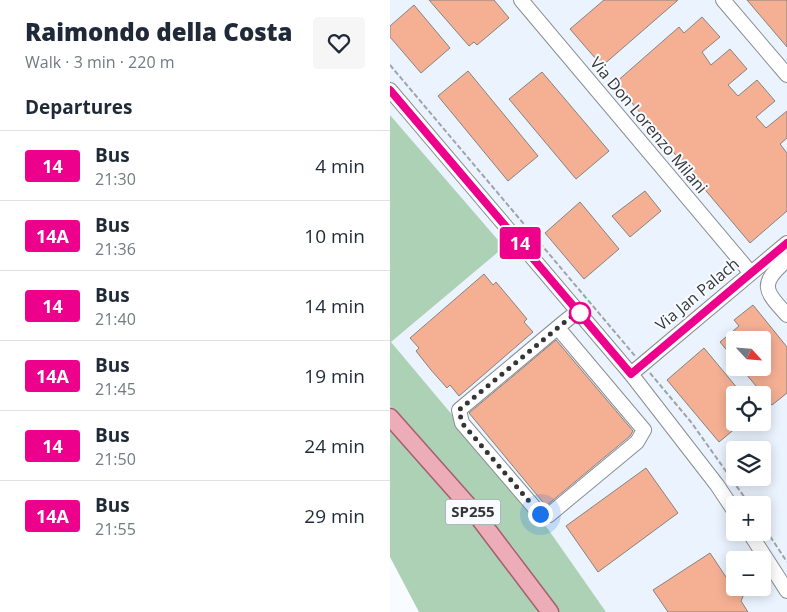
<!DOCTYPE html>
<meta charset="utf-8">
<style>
:root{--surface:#fff;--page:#f6f6f7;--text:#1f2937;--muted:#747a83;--line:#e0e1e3}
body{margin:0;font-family:"Open Sans",sans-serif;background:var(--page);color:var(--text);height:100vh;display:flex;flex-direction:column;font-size:19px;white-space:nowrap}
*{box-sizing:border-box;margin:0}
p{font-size:16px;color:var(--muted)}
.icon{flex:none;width:28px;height:28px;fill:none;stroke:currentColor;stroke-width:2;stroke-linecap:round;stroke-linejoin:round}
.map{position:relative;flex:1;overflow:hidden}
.drawer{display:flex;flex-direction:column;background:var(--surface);width:390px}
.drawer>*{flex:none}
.badge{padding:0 10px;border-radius:4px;font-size:18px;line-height:32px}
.needle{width:32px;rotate:116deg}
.fabs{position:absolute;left:336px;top:331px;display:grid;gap:10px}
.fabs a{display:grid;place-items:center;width:45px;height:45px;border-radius:5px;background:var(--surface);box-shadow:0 2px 12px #0003;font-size:25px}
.you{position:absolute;width:25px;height:25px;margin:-12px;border:4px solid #fff;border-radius:50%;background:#1a73e8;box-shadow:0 0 0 8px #1a73e833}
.map>.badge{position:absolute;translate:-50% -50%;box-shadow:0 0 0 2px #fff}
h2{padding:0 25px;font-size:19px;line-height:45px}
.round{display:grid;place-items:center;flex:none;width:52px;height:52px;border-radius:5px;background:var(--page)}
.overview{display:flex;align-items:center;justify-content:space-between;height:85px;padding:0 25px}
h1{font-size:24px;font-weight:800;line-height:38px}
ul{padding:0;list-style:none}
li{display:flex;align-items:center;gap:15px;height:70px;padding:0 25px;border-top:1px solid var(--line)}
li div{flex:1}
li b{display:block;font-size:19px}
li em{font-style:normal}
li .badge{min-width:55px;font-weight:700;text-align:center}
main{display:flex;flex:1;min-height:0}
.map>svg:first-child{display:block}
</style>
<main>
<section class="drawer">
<div class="overview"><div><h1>Raimondo della Costa</h1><p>Walk · 3 min · 220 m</p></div><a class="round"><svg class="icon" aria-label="heart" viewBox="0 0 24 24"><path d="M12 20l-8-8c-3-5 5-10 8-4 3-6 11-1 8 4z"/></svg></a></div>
<h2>Departures</h2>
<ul>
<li><span class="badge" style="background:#ec008c;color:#fff">14</span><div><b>Bus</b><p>21:30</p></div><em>4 min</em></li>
<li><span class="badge" style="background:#ec008c;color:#fff">14A</span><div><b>Bus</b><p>21:36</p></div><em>10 min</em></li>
<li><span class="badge" style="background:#ec008c;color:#fff">14</span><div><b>Bus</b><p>21:40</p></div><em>14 min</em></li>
<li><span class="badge" style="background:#ec008c;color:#fff">14A</span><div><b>Bus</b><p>21:45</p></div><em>19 min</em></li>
<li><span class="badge" style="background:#ec008c;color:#fff">14</span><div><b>Bus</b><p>21:50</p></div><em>24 min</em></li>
<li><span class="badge" style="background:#ec008c;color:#fff">14A</span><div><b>Bus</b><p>21:55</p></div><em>29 min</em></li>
</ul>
</section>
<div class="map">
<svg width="397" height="612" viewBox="0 0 397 612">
<rect width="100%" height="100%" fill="#f8fbff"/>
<path fill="#eaf3fe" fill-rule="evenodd" d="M0,0H397V612H216L158,529L1,342L113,247L0,115ZM345,340H372V368H345ZM345,395H372V422H345ZM345,450H372V478H345ZM345,505H372V532H345ZM345,560H372V588H345Z"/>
<g fill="#add1b5">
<path d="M0,115L114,247L1,342L158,529L216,612H169L123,547L0,406Z"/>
<path d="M0,428L90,531L151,612H29L0,557Z"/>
</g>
<g fill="#f5b094" stroke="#878280">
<path d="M39,0H104L119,18L87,45L84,42L79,46Z"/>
<path d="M214,0H288L212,66L180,29Z"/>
<path d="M357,0H397V47Z"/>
<path d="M24,5L60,48L31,73L0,37V26Z"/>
<path d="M312,17L330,37L312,52L321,65L340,49L357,69L338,85L348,96L367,80L385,101L366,117L376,128L397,111V138L390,144L397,153V211L360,243L225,83L289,27L294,33Z"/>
<path d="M78,71L148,156L118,181L48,96Z"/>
<path d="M152,72L219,151L186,179L119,99Z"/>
<path d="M255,191L271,211L240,237L222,216Z"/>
<path d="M190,202L229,249L194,279L155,233Z"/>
<path d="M94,274L103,285L106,282L122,301L137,319L134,322L143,332L69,396L60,385L57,388L41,370L26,351L29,348L20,338Z"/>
<path d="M363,305L397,347V393L382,405L351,368H372V340H345V360L330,342L349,326L344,320Z"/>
<path d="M166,340L243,431L240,436L156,506L79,413Z"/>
<path d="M314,348L353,395H345V422H353L329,442L277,380Z"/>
<path d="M256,468L288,513L208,572L176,526Z"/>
<path d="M320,553L342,586L350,588L347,593L355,592L351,601L358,612H278L263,590Z"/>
</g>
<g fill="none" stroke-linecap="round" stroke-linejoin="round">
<g stroke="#8a8e92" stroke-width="16">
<g id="minor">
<path d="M131,0L360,272"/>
<path d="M333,0L397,75"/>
<path d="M0,90L241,374L327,485L345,512"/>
<path d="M397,260C369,284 374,290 397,315"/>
<path d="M168,328L254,430L247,442L159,515L150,514L72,423L69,410L173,323L188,311"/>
<path d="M241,374L397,243"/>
<path d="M359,532L397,591"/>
</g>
</g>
<g stroke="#a45f6e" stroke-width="19">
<path id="major" d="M0,417L85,513L160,612"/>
</g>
<g stroke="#a1a4a7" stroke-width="2" stroke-dasharray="5 2.5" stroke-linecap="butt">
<path d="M0,65L245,356"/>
<path d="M260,373L301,422L360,505"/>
<path d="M372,524L397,562"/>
</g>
<use href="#minor" stroke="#fff" stroke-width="14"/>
<use href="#major" stroke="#ecadb9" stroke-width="16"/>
</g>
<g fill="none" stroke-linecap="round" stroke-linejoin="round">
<g stroke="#fff" stroke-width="11">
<path id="line" d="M0,90L241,374L397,243"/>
</g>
<use href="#line" stroke="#ec008c" stroke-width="8"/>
<path stroke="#343537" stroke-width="5" stroke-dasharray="0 9" d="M150,514L72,423L69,410L188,311L190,313"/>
</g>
<circle fill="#fff" stroke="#ec008c" stroke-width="2.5" cx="190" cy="313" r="10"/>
<g text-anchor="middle" stroke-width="4" stroke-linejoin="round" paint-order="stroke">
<rect fill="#f8fbff" stroke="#6f7073" stroke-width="1" x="55.5" y="499.5" width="55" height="25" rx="4"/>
<g font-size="15" font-weight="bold" fill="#343537">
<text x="83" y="517">SP255</text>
</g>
<g font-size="16" fill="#343537" stroke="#f8fbff">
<text transform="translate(259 125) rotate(50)" y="6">Via Don Lorenzo Milani</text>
<text transform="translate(307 294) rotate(-40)" y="6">Via Jan Palach</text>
</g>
</g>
</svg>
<div class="fabs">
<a><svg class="needle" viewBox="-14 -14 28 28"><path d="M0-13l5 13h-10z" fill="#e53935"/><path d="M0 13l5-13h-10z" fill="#747a83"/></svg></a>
<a><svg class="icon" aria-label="locate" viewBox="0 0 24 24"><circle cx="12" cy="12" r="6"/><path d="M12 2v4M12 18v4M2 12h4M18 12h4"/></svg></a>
<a><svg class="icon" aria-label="layers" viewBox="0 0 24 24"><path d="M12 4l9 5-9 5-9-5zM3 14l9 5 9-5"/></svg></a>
<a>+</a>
<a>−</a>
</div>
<div class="you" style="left:150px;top:514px"></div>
<b class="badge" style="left:130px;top:243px;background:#ec008c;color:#fff">14</b>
</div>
</main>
